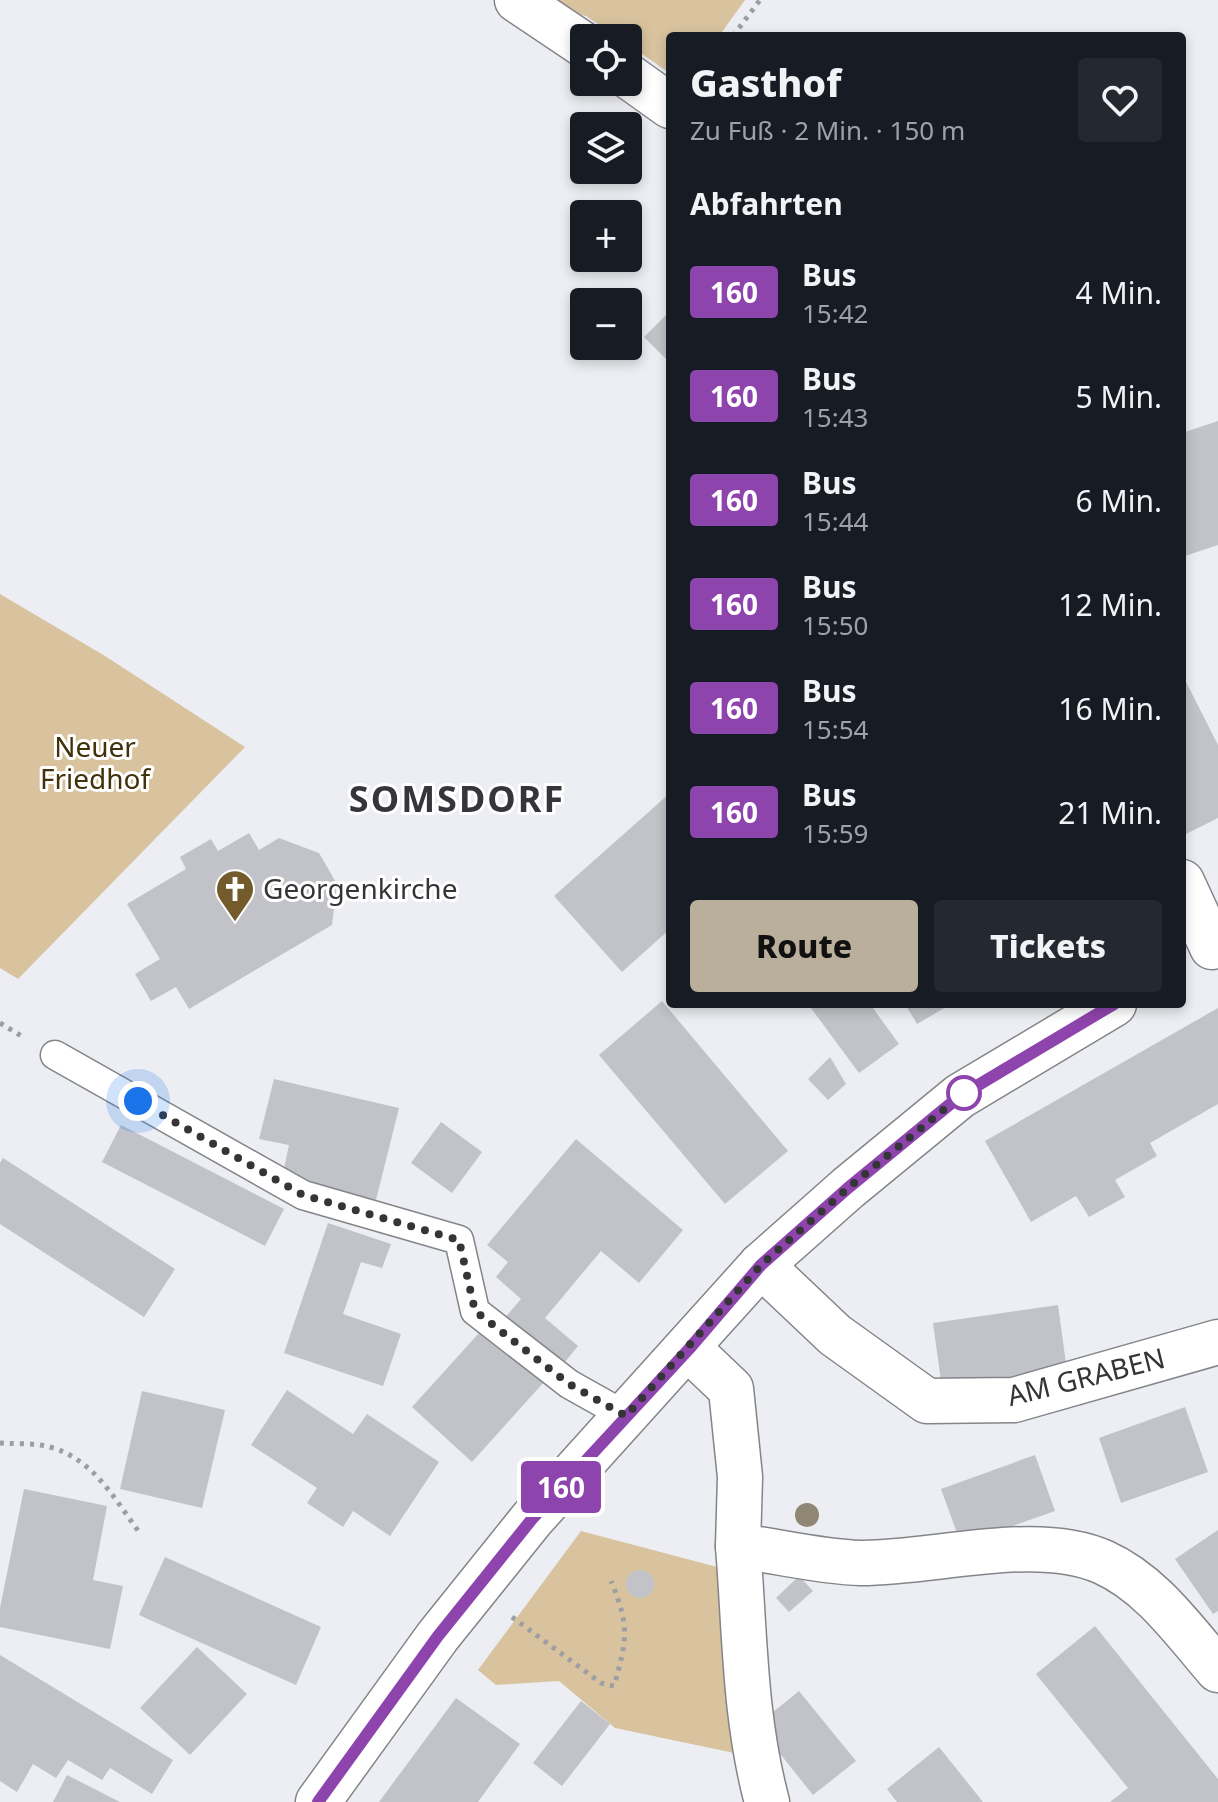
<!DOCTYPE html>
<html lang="de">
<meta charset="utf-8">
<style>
:root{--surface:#171b24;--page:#242831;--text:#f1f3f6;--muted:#9ea1a6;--accent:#b9af9b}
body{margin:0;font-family:"Noto Sans",sans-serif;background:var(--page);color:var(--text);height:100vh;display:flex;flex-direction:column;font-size:30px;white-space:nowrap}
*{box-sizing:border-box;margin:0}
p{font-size:26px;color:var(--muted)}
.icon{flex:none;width:44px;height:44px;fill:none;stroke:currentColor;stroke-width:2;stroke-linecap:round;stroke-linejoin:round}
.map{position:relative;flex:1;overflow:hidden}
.panel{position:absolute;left:666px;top:32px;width:520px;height:976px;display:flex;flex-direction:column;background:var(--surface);border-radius:8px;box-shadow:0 4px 12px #0003}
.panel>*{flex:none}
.badge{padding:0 16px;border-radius:6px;font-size:28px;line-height:52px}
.buttons{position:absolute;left:570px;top:24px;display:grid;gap:16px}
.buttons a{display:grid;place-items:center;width:72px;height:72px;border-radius:8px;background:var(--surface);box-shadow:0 4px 12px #0003;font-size:40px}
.you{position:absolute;width:40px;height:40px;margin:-20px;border:6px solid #fff;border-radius:50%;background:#1a73e8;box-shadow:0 0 0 12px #1a73e833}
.map>.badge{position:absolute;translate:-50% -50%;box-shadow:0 0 0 4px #fff}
h2{padding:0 24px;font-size:30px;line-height:72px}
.round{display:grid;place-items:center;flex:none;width:84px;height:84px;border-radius:8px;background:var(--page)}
.summary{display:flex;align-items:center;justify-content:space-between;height:136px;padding:0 24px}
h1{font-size:38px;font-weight:800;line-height:60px}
.cta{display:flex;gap:16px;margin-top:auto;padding:16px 24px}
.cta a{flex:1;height:92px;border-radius:8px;background:var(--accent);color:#111;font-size:32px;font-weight:800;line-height:92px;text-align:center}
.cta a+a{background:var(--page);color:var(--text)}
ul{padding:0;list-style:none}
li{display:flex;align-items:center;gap:24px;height:104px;padding:0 24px}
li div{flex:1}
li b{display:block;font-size:30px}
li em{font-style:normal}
li .badge{min-width:88px;font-weight:700;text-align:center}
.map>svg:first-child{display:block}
</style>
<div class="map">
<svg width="1218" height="1802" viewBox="0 0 1218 1802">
<rect width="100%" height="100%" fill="#edeef3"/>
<g fill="#d8c39e">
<path d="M525,0H745L719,36H670V69L665,70L628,44V38H619L586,16Z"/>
<path d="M0,594L105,656L245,747L18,979L0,968Z"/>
<path d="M581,1531L721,1568L739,1754L615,1728L559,1681L496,1685L478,1670Z"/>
</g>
<g fill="#c1c3c8">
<path d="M670,311V363L644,337Z"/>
<path d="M1218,421V545L1182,557V433Z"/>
<path d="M1182,674L1218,745V818L1182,836Z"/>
<path d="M670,793V929L622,972L554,896Z"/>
<path d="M249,833L259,850L279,838L319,853L337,884L332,925L189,1009L176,987L151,1001L135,974L160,959L127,904L186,869L180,857L211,839L218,851Z"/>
<path d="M662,1001L788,1151L725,1204L599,1055Z"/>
<path d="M808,1004H870L899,1044L859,1073Z"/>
<path d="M905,1004H951L917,1024Z"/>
<path d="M1218,1008V1104L1150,1143L1157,1156L1115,1180L1125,1197L1089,1217L1076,1196L1031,1222L985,1141Z"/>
<path d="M830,1057L846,1084L828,1100L808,1079Z"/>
<path d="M274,1079L399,1108L376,1200L282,1178L289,1145L259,1139Z"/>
<path d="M441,1122L482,1152L452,1193L411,1163Z"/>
<path d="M121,1125L284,1209L265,1246L102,1162Z"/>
<path d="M576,1139L683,1230L639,1283L601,1251L545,1318L578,1346L560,1368L503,1320L521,1299L496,1277L508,1262L487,1245Z"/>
<path d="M3,1158L175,1269L144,1317L0,1224V1163Z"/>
<path d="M328,1223L391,1244L382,1268L361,1262L343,1314L401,1334L383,1386L284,1353Z"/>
<path d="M1058,1305L1067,1371L942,1388L933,1323Z"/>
<path d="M479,1333L544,1382L472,1462L412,1407Z"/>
<path d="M287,1390L353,1434L367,1414L439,1462L390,1536L353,1511L343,1527L307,1503L317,1488L251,1445Z"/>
<path d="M142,1391L225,1410L202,1508L120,1489Z"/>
<path d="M1185,1407L1208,1472L1121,1503L1099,1438Z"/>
<path d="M1035,1455L1055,1511L961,1544L941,1489Z"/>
<path d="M24,1489L107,1506L93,1580L123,1586L110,1649L0,1627V1608Z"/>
<path d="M1218,1530V1611L1213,1614L1175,1559Z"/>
<path d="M165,1557L321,1627L296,1685L139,1615Z"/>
<circle cx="640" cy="1584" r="14"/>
<path d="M799,1576L813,1591L789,1612L776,1598Z"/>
<path d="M1095,1626L1218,1779V1802H1110L1128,1788L1036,1674Z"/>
<path d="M197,1647L247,1694L190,1755L140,1708Z"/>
<path d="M0,1655L173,1760L152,1794L110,1768L102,1780L68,1760L56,1778L33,1764L17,1792L0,1781Z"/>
<path d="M799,1691L856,1761L813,1795L757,1725Z"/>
<path d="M456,1698L520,1744L478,1802H379Z"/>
<path d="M581,1701L610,1724L562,1786L533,1763Z"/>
<path d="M939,1747L983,1802H897L887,1789Z"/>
<path d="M67,1775L120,1802H53Z"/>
</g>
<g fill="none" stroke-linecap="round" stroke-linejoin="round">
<g stroke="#838589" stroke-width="31">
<path id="service" d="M55,1055L303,1195L459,1240L475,1311L569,1384L626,1416"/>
</g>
<g stroke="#838589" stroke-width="47">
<g id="minor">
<path d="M517,0L584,45"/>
<path d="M628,76L670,106"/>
<path d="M1182,882L1212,947"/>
<path d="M761,1265L835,1335L927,1401L1014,1400L1218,1342"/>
<path d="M689,1349L731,1389L740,1477L738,1546C777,1551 821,1562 860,1563C932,1564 1036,1532 1103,1562C1152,1584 1184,1631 1218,1670"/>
<path d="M738,1546C745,1633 744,1716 767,1802"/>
<path d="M318,1802L438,1636L532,1519L761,1265L848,1188L960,1096L1114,1004"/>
</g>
</g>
<g stroke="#9d9ea2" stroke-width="5" stroke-dasharray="4 6" stroke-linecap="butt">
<path d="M733,36L760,0"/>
<path d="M0,1023L23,1037"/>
<path d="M0,1443C16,1444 35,1443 50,1447C93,1459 114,1498 139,1532"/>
<path d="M512,1617L601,1683L614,1686C627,1640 630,1626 611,1581"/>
</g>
<use href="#service" stroke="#fff" stroke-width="28"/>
<use href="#minor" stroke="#fff" stroke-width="44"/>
</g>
<circle fill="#908674" cx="807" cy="1515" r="12"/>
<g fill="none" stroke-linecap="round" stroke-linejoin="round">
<g stroke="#fff" stroke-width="18">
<path id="line" d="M318,1802L438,1636L532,1519L689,1349L761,1265L848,1188L960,1096L1114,1004"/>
</g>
<use href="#line" stroke="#8e44ad" stroke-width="12"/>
<path stroke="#353537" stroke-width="8" stroke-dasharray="0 14.4" d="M138,1101L303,1195L459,1240L475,1311L569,1384L626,1416L761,1265L848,1188L964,1093"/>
</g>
<defs>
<g id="church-pin" transform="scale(2)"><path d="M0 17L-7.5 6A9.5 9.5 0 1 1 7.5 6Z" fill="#745b2c" stroke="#fff"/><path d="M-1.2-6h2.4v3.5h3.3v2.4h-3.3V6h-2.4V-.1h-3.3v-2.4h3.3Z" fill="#fff"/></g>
</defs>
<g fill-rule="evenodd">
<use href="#church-pin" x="235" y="889"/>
</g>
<circle fill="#fff" stroke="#8e44ad" stroke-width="4" cx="964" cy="1093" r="16"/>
<g text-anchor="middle" stroke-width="6" stroke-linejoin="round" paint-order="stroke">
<g font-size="28" fill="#43310c" stroke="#fff">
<text x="95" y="757">Neuer<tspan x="95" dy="32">Friedhof</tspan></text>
</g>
<g font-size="28" fill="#353537" stroke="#fff" text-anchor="start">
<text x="263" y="899">Georgenkirche</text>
</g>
<g font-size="28" fill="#353537" stroke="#fff">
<text transform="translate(1086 1377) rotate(-14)" y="10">AM GRABEN</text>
</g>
<g font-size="36" font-weight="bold" letter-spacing="2" fill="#353639" stroke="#fff">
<text x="457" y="812">SOMSDORF</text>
</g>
</g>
</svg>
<div class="buttons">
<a><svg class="icon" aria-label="locate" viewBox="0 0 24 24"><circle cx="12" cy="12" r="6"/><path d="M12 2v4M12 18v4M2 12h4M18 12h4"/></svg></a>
<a><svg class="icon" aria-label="layers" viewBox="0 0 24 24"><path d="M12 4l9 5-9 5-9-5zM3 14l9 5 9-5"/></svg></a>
<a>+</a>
<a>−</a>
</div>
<div class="you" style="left:138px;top:1101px"></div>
<b class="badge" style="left:561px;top:1487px;background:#8e44ad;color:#fff">160</b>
<section class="panel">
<div class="summary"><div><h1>Gasthof</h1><p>Zu Fuß · 2 Min. · 150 m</p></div><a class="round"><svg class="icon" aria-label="heart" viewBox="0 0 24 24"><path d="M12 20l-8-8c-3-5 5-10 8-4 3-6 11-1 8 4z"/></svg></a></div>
<h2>Abfahrten</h2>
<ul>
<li><span class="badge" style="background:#8e44ad;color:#fff">160</span><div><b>Bus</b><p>15:42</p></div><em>4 Min.</em></li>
<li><span class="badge" style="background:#8e44ad;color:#fff">160</span><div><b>Bus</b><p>15:43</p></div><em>5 Min.</em></li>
<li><span class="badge" style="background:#8e44ad;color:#fff">160</span><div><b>Bus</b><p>15:44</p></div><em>6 Min.</em></li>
<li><span class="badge" style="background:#8e44ad;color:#fff">160</span><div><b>Bus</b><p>15:50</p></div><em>12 Min.</em></li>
<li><span class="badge" style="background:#8e44ad;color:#fff">160</span><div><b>Bus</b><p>15:54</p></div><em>16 Min.</em></li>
<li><span class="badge" style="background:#8e44ad;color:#fff">160</span><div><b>Bus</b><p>15:59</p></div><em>21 Min.</em></li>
</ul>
<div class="cta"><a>Route</a><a>Tickets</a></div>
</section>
</div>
